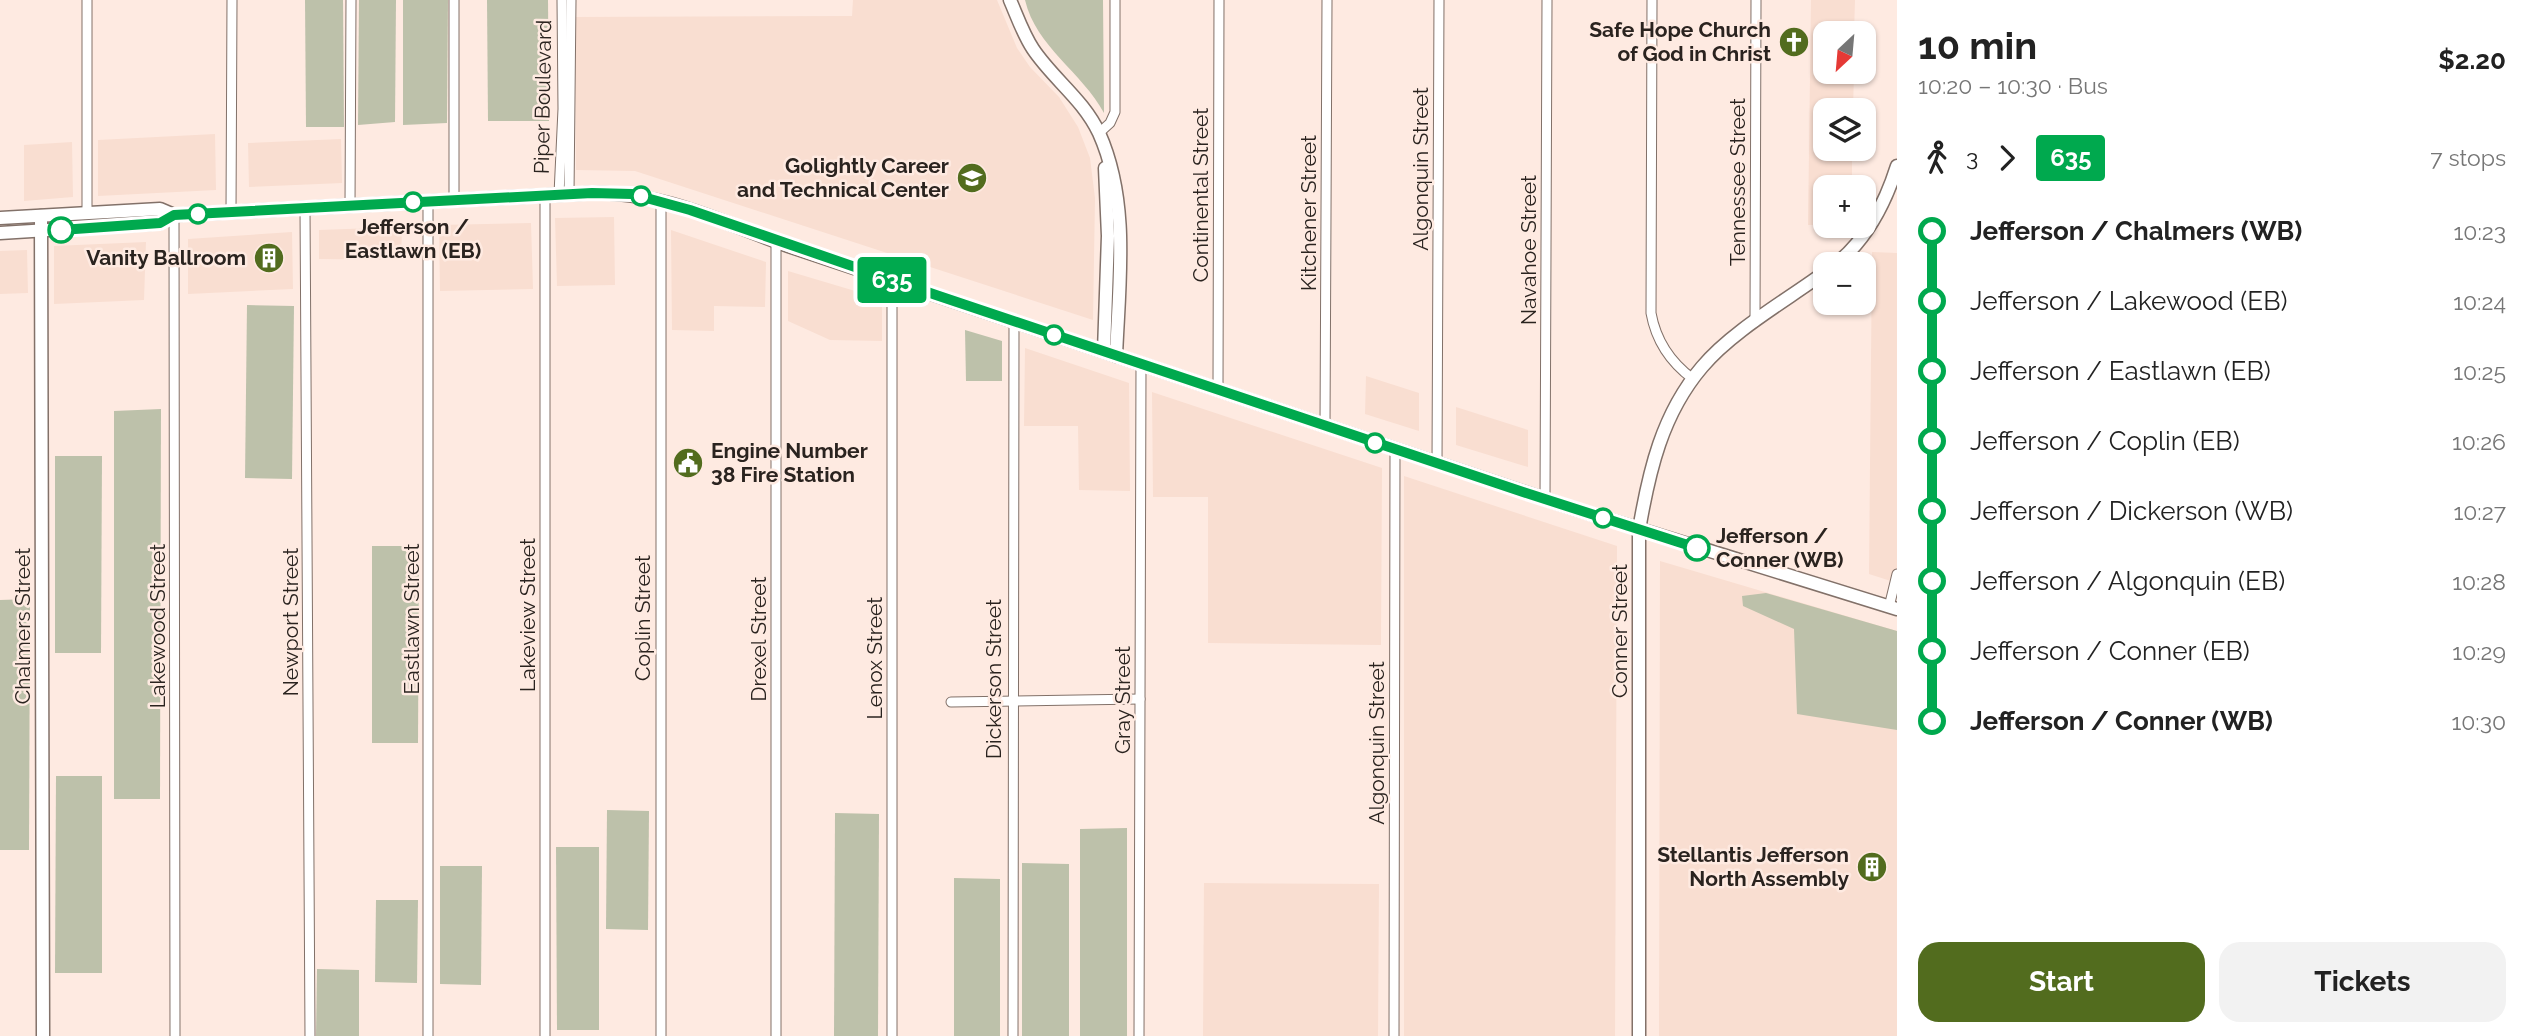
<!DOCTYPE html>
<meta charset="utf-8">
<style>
:root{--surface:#fff;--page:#f2f2f2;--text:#222;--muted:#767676;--accent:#526c1e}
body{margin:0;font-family:Raleway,sans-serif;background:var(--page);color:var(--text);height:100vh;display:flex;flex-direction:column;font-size:26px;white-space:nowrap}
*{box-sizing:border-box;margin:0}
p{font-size:23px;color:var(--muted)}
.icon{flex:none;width:38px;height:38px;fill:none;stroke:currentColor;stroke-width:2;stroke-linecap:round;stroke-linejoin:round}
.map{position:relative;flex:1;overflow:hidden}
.details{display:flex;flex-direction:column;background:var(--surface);width:630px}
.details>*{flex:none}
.badge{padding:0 14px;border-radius:5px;font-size:24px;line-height:46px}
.needle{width:46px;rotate:206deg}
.tools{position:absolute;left:1813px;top:21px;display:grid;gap:14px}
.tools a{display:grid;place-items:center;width:63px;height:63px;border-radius:14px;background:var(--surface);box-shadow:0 2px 5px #0004;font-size:35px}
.map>.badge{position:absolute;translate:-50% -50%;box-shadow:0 0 0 4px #fff}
.legs{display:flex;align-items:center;gap:10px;height:77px;padding:0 21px;font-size:23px}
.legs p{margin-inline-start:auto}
.overview{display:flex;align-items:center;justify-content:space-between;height:119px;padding:0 21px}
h1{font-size:38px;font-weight:700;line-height:52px}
.primary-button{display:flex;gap:14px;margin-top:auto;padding:14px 21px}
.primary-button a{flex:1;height:80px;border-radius:21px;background:var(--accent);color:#fff;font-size:28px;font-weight:700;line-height:80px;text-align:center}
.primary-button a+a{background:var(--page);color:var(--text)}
ul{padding:0 21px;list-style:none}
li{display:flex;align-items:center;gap:24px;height:70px;font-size:26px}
li i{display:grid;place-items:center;width:10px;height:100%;margin:0 9px;background:currentColor}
li i::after{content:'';width:18px;height:18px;margin:-9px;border:5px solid;border-radius:50%;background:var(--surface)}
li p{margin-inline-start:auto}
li:first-child i{background:linear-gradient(#0000 50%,currentColor 0)}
li:last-child i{background:linear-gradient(currentColor 50%,#0000 0)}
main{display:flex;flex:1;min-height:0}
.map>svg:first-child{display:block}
</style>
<main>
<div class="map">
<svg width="1897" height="1036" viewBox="0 0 1897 1036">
<rect width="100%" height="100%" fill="#feeae1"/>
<g fill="#f9ded1">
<path d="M853,0H997L1017,48L1030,67L1059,97L1078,127L1090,158L1095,198L1093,320L635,171L576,170L575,17L852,16Z"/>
<path d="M1811,0H1855L1854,33H1825V72H1854L1853,110H1825V149H1852V187H1825V225H1808Z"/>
<path d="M215,134L216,190L98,196V140Z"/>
<path d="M341,139L342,183L249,187L248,143Z"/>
<path d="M72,142L73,197L24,201V145Z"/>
<path d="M614,217L615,285L557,286L555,218Z"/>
<path d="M531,223L533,289L440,291L439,225Z"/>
<path d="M402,227L401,260L319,259V230Z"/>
<path d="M671,230L766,262L765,307L714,306V331L672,330Z"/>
<path d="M292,232L293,289L188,294V239Z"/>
<path d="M146,242L144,300L54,304V246Z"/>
<path d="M27,250L28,293L0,294V251Z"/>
<path d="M1872,252L1897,253V583L1869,574Z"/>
<path d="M788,271L882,299V341L830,340L788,321Z"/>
<path d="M1025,348L1129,383L1130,491L1079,490L1078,426H1024Z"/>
<path d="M1366,376L1419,393V431L1365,414Z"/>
<path d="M1152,392L1382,468L1381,645L1208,643V497H1153Z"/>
<path d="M1456,407L1528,430V467L1456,445Z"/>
<path d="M1404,476L1617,546L1615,1036H1404Z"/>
<path d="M1660,561L1897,631V1036H1659Z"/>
<path d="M1204,883L1379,884L1378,1036H1203Z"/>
</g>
<g fill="#bdc1aa">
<path d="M305,0H343L344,127H306Z"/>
<path d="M359,0H396L395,122L358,125Z"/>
<path d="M403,0H448L447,123L403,125Z"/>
<path d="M487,0H548L549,121H488Z"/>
<path d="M1025,0H1103L1104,113C1082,72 1036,47 1025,0Z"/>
<path d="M247,305L294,306L292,479L245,478Z"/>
<path d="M965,330L1002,341V381H966Z"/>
<path d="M161,409L160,799H114V411Z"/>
<path d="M55,456H102L101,653H55Z"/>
<path d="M372,546H419L418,743H372Z"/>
<path d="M1766,593L1897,631V730L1797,714L1794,629L1743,606L1742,596Z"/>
<path d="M30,599L29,850H0V600Z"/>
<path d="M56,776H102V973H55Z"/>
<path d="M607,810L649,811L648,930L606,929Z"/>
<path d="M835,813L879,814L878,1036H834Z"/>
<path d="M1127,828V1036H1080V829Z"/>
<path d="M556,847H599V1030H557Z"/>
<path d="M1022,863L1069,864V1036H1022Z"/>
<path d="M440,866H482L481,985L440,984Z"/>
<path d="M954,878L1000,879V1036H954Z"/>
<path d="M376,900H418L417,983L375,982Z"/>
<path d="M317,969L359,970V1036H316Z"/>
</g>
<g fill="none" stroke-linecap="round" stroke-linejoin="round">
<g stroke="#827169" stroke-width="11">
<g id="street">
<path d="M1652,0L1651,313C1656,341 1670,362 1693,379"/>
<path d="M1099,133L1110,123L1115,112V0"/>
<path d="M559,194L563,109L562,0"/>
<path d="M569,194L571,0"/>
<path d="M545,195V1036"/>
<path d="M454,200V0"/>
<path d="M350,206L351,0"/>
<path d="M305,208L310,1036"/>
<path d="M231,212L232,0"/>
<path d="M87,213V0"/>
<path d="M174,215L175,1036"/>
<path d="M892,280V1036"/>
<path d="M1755,322L1756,0"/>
<path d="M1218,390L1219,0"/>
<path d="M1325,426L1327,0"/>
<path d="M1437,464L1439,0"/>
<path d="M1545,499L1547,0"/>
<path d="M1889,607L1897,574"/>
<path d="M951,702L1140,699"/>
<path d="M428,1036V201"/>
<path d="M661,1036V201"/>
<path d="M776,1036V242"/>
<path d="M1013,1036L1014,321"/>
<path d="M1139,1036L1141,364"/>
<path d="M1394,1036L1395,449"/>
</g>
</g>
<g stroke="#827169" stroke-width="15">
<g id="secondary">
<path d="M1010,0C1017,16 1023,34 1033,49C1053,79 1083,99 1099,133C1130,202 1119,282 1116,356"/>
<path d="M41,216L43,1036"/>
<path d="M0,218L160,209L174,215"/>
<path d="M0,233L160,223L174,215L592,193C663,191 728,225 794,248L1575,509L1897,609"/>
<path d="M1836,264C1867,239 1885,204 1897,166"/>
<path d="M1104,351L1108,236L1105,168"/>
<path d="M1639,1036V530C1649,471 1662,414 1702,367C1732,331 1787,300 1825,272"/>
</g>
</g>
<use href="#street" stroke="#fff" stroke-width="9"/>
<use href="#secondary" stroke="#fff" stroke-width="12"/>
</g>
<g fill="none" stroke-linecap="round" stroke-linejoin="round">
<g stroke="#fff" stroke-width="16">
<path id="line-1" d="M61,230L160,223L174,215L592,193L632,194L690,210L936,295L1523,492L1697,548"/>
</g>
<use href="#line-1" stroke="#00a94e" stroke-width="10"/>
</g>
<defs>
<g id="church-disc" transform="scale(1.575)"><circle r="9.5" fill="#526c1e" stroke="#feeae1"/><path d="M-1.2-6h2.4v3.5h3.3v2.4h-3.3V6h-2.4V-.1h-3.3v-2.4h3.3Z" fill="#fff"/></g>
<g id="school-disc" transform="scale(1.575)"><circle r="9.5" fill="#526c1e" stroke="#feeae1"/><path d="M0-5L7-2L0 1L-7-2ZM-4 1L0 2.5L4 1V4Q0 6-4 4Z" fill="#fff"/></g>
<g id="building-disc" transform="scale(1.575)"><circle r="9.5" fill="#526c1e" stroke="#feeae1"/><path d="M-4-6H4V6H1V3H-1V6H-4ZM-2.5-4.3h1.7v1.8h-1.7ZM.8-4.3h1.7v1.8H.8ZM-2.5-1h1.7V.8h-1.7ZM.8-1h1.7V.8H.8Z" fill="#fff"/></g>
<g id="civic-disc" transform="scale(1.575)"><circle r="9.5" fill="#526c1e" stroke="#feeae1"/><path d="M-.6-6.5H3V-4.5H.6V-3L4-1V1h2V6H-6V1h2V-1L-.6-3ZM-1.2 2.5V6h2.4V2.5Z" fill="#fff"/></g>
</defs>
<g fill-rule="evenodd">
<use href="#church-disc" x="1794" y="42"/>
<use href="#school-disc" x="972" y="178"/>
<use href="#building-disc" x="269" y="258"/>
<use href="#civic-disc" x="688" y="463"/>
<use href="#building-disc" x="1872" y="867"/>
</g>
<g fill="#fff" stroke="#00a94e" stroke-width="3.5">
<circle cx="641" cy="196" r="9"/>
<circle cx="413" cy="202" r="9"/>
<circle cx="198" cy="214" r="9"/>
<circle cx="61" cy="230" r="12"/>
<circle cx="1054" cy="335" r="9"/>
<circle cx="1375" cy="443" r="9"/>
<circle cx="1603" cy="518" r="9"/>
<circle cx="1697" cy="548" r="12"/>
</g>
<g text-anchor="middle" stroke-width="5" stroke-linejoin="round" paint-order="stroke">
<g font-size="21" font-weight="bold" fill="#2a231f" stroke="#feeae1" text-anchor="end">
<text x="1771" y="37">Safe Hope Church<tspan x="1771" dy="24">of God in Christ</tspan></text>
<text x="949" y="173">Golightly Career<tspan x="949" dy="24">and Technical Center</tspan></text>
<text x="246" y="265">Vanity Ballroom</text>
<text x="711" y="458" text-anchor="start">Engine Number<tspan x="711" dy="24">38 Fire Station</tspan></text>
<text x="1849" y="862">Stellantis Jefferson<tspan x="1849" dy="24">North Assembly</tspan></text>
</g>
<g font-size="21" fill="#2a231f" stroke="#feeae1">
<text transform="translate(543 97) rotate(-89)" y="7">Piper Boulevard</text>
<text transform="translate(1421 169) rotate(-90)" y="7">Algonquin Street</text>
<text transform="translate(1738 182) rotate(-90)" y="7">Tennessee Street</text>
<text transform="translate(1201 195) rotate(-90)" y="7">Continental Street</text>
<text transform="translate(1309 213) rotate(-90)" y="7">Kitchener Street</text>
<text transform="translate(1529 250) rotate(-90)" y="7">Navahoe Street</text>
<text transform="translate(528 615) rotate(-90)" y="7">Lakeview Street</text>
<text transform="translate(643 618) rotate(-90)" y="7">Coplin Street</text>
<text transform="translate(412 619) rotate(-90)" y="7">Eastlawn Street</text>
<text transform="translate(291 622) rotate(-90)" y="7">Newport Street</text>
<text transform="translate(23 626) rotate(-90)" y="7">Chalmers Street</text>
<text transform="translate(158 626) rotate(-90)" y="7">Lakewood Street</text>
<text transform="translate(1620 631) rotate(-90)" y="7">Conner Street</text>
<text transform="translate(759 639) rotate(-90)" y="7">Drexel Street</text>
<text transform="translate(875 658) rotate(-90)" y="7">Lenox Street</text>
<text transform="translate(994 679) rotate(-90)" y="7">Dickerson Street</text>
<text transform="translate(1123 700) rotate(-90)" y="7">Gray Street</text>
<text transform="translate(1377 743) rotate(-90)" y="7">Algonquin Street</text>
</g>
<g font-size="21" font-weight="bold" fill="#2a231f" stroke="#feeae1">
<text x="413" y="234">Jefferson /<tspan x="413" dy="24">Eastlawn (EB)</tspan></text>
<text x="1716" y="543" text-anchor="start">Jefferson /<tspan x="1716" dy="24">Conner (WB)</tspan></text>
</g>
</g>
</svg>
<div class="tools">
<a><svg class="needle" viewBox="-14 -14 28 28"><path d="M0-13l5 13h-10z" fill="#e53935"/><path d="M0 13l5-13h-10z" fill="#767676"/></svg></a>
<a><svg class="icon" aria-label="layers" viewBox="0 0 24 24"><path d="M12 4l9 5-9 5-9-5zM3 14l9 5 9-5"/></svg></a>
<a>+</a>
<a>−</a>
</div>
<b class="badge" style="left:892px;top:280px;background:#00a94e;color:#fff">635</b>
</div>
<section class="details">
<div class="overview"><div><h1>10 min</h1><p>10:20 – 10:30 · Bus</p></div><b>$2.20</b></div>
<div class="legs"><svg class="icon" aria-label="walk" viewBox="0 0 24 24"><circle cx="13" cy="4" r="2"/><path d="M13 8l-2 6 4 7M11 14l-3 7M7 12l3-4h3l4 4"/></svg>3<svg class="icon" aria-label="forward" viewBox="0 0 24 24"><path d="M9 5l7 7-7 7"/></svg><b class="badge" style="background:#00a94e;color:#fff">635</b><p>7 stops</p></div>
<ul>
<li><i style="color:#00a94e"></i><b>Jefferson / Chalmers (WB)</b><p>10:23</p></li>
<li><i style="color:#00a94e"></i><span>Jefferson / Lakewood (EB)</span><p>10:24</p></li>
<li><i style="color:#00a94e"></i><span>Jefferson / Eastlawn (EB)</span><p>10:25</p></li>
<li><i style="color:#00a94e"></i><span>Jefferson / Coplin (EB)</span><p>10:26</p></li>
<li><i style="color:#00a94e"></i><span>Jefferson / Dickerson (WB)</span><p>10:27</p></li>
<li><i style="color:#00a94e"></i><span>Jefferson / Algonquin (EB)</span><p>10:28</p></li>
<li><i style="color:#00a94e"></i><span>Jefferson / Conner (EB)</span><p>10:29</p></li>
<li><i style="color:#00a94e"></i><b>Jefferson / Conner (WB)</b><p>10:30</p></li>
</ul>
<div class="primary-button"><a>Start</a><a>Tickets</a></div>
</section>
</main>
